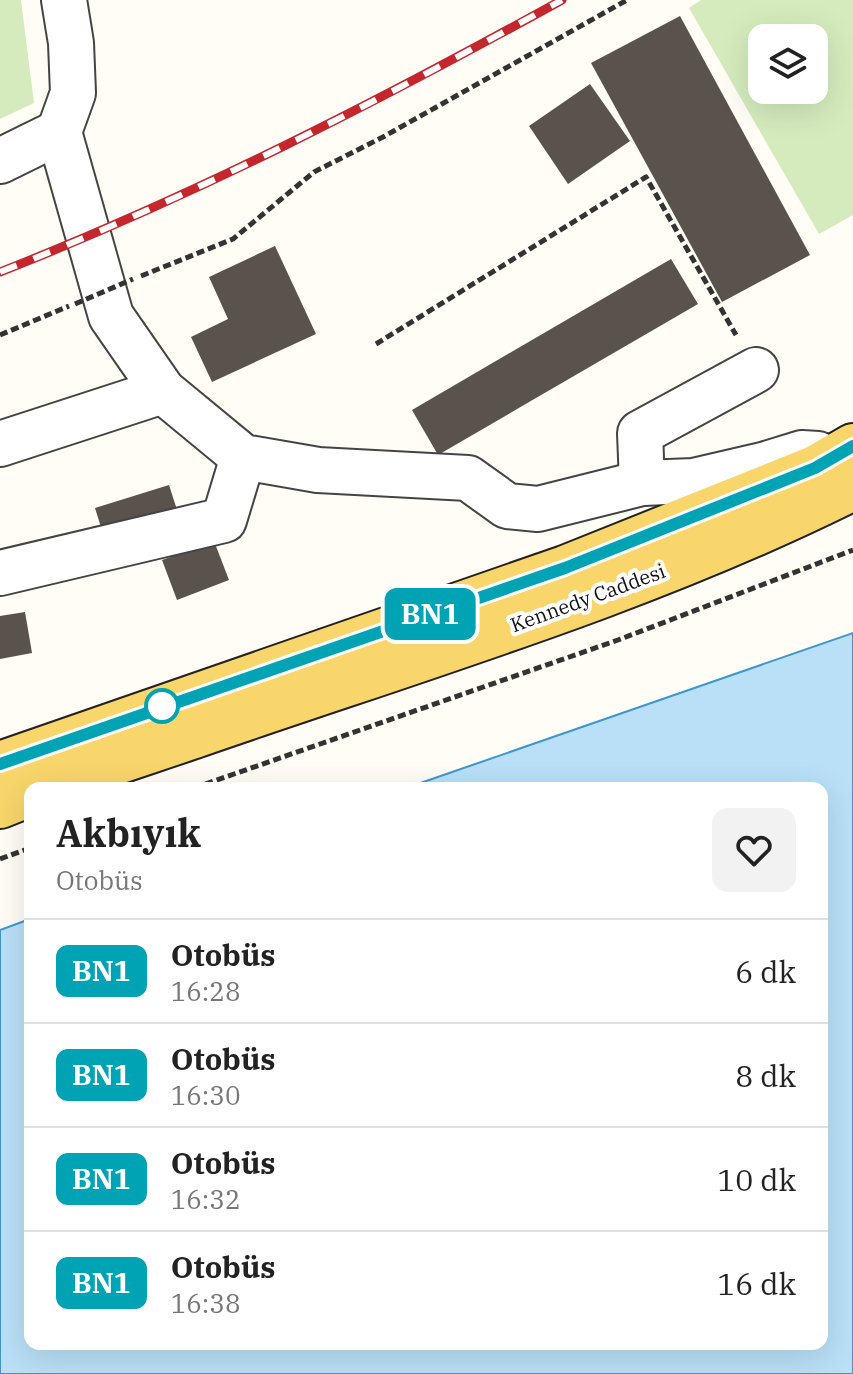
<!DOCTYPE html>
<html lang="tr">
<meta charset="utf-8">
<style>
:root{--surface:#fff;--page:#f2f2f2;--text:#222;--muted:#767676;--line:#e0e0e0}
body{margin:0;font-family:"IBM Plex Serif",serif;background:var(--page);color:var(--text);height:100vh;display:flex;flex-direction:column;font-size:30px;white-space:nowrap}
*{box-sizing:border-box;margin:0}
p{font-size:26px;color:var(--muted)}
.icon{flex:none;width:44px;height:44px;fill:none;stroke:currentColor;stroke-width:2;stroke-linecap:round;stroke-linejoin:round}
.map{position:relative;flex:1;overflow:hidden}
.panel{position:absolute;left:24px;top:782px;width:804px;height:568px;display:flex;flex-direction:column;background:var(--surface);border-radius:16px;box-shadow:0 8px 32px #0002}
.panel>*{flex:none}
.badge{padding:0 16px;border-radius:12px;font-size:28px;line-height:52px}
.controls{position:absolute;left:748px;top:24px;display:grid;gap:16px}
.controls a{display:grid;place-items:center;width:80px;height:80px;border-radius:16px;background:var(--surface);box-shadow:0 8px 32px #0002;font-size:40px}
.map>.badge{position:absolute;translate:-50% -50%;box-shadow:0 0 0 4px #fff}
.round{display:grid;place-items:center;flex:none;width:84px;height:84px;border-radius:16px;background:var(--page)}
.head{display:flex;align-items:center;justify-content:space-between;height:136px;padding:0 32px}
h1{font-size:38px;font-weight:800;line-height:60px}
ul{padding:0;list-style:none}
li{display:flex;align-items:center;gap:24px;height:104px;padding:0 32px;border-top:2px solid var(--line)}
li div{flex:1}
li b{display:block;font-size:30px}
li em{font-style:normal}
li .badge{min-width:88px;font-weight:700;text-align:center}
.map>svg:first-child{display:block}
</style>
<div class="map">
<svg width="853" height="1374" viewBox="0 0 853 1374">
<rect width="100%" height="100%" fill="#fffdf5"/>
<g fill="#d5ebbd" fill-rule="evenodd">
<path d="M0,0H21L34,103L0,119Z"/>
<path d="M701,0H853V215L819,234L689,8ZM762,38H814V90H762Z"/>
</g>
<path fill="#b9e0f7" stroke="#3f96cf" stroke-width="2" d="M853,633V1374H0V930L30,919V1344H822V788H406Z"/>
<g fill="#5a524d">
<path d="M680,16L810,255L722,302L591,63Z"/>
<path d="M590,84L630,141L568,184L529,126Z"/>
<path d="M275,246L316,334L212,382L191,337L228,319L209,277Z"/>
<path d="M671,259L698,304L438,455L412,410Z"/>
<path d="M169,485L180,519L106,543L95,508Z"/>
<path d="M214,541L229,580L177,600L162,560Z"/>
<path d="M25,612L32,653L0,659V616Z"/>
</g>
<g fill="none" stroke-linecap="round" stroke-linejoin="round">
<g stroke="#444" stroke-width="48">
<g id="minor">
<path d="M59,132L111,316L163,391L243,457L318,470L468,478L507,506L538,509L642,483L694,481L763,465L802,453L818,454"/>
<path d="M0,161L59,132L73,93L71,43L64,0"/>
<path d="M0,444L163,391"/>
<path d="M642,483L640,433L756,370"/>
<path d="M0,573L224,520L243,457"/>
</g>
</g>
<g stroke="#222" stroke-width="48">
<g id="major">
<path d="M0,764L565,568L815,468L853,446"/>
<path d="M45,788C96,768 148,752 200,734C419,658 645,592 853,488"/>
<path d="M0,806L30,794"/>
</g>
</g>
<g stroke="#333" stroke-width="5" stroke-dasharray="8 4" stroke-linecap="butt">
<path d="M141,276L233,239L314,172L383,137L627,0"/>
<path d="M0,335L69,306"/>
<path d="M376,344L646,177L736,335"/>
<path d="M194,788L618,640L853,550"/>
<path d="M0,859L30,848"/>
</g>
<use href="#minor" stroke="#fff" stroke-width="44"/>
<use href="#major" stroke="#f9d66b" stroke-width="44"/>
<g stroke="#c4262e" stroke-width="9">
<path id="rail" d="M0,272C194,196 379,101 562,0"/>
</g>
<use href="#rail" stroke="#fff" stroke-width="6" stroke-dasharray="18" stroke-linecap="butt"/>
<path stroke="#333" stroke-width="5" stroke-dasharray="8 4" stroke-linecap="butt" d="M75,304L133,279"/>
</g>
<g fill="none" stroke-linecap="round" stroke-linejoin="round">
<g stroke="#fff" stroke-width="18">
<path id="line" d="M0,764L565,568L815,468L853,446"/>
</g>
<use href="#line" stroke="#00a3b4" stroke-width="12"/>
</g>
<circle fill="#fff" stroke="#00a3b4" stroke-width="4" cx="162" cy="706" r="16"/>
<g text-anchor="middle" stroke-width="8" stroke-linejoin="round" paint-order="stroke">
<g font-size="20" fill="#111" stroke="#fff">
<text transform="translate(588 598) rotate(-20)" y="7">Kennedy Caddesi</text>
</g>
</g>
</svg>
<div class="controls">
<a><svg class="icon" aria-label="layers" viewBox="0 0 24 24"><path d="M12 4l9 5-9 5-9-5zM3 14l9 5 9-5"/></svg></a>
</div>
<b class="badge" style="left:430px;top:614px;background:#00a3b4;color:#fff">BN1</b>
<section class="panel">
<div class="head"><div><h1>Akbıyık</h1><p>Otobüs</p></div><a class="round"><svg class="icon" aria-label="heart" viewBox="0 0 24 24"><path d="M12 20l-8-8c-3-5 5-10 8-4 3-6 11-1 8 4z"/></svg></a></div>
<ul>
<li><span class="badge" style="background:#00a3b4;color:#fff">BN1</span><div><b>Otobüs</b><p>16:28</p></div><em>6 dk</em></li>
<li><span class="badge" style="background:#00a3b4;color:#fff">BN1</span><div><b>Otobüs</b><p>16:30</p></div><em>8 dk</em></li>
<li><span class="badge" style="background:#00a3b4;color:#fff">BN1</span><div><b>Otobüs</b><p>16:32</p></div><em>10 dk</em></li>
<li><span class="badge" style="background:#00a3b4;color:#fff">BN1</span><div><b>Otobüs</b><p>16:38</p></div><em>16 dk</em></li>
</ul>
</section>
</div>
